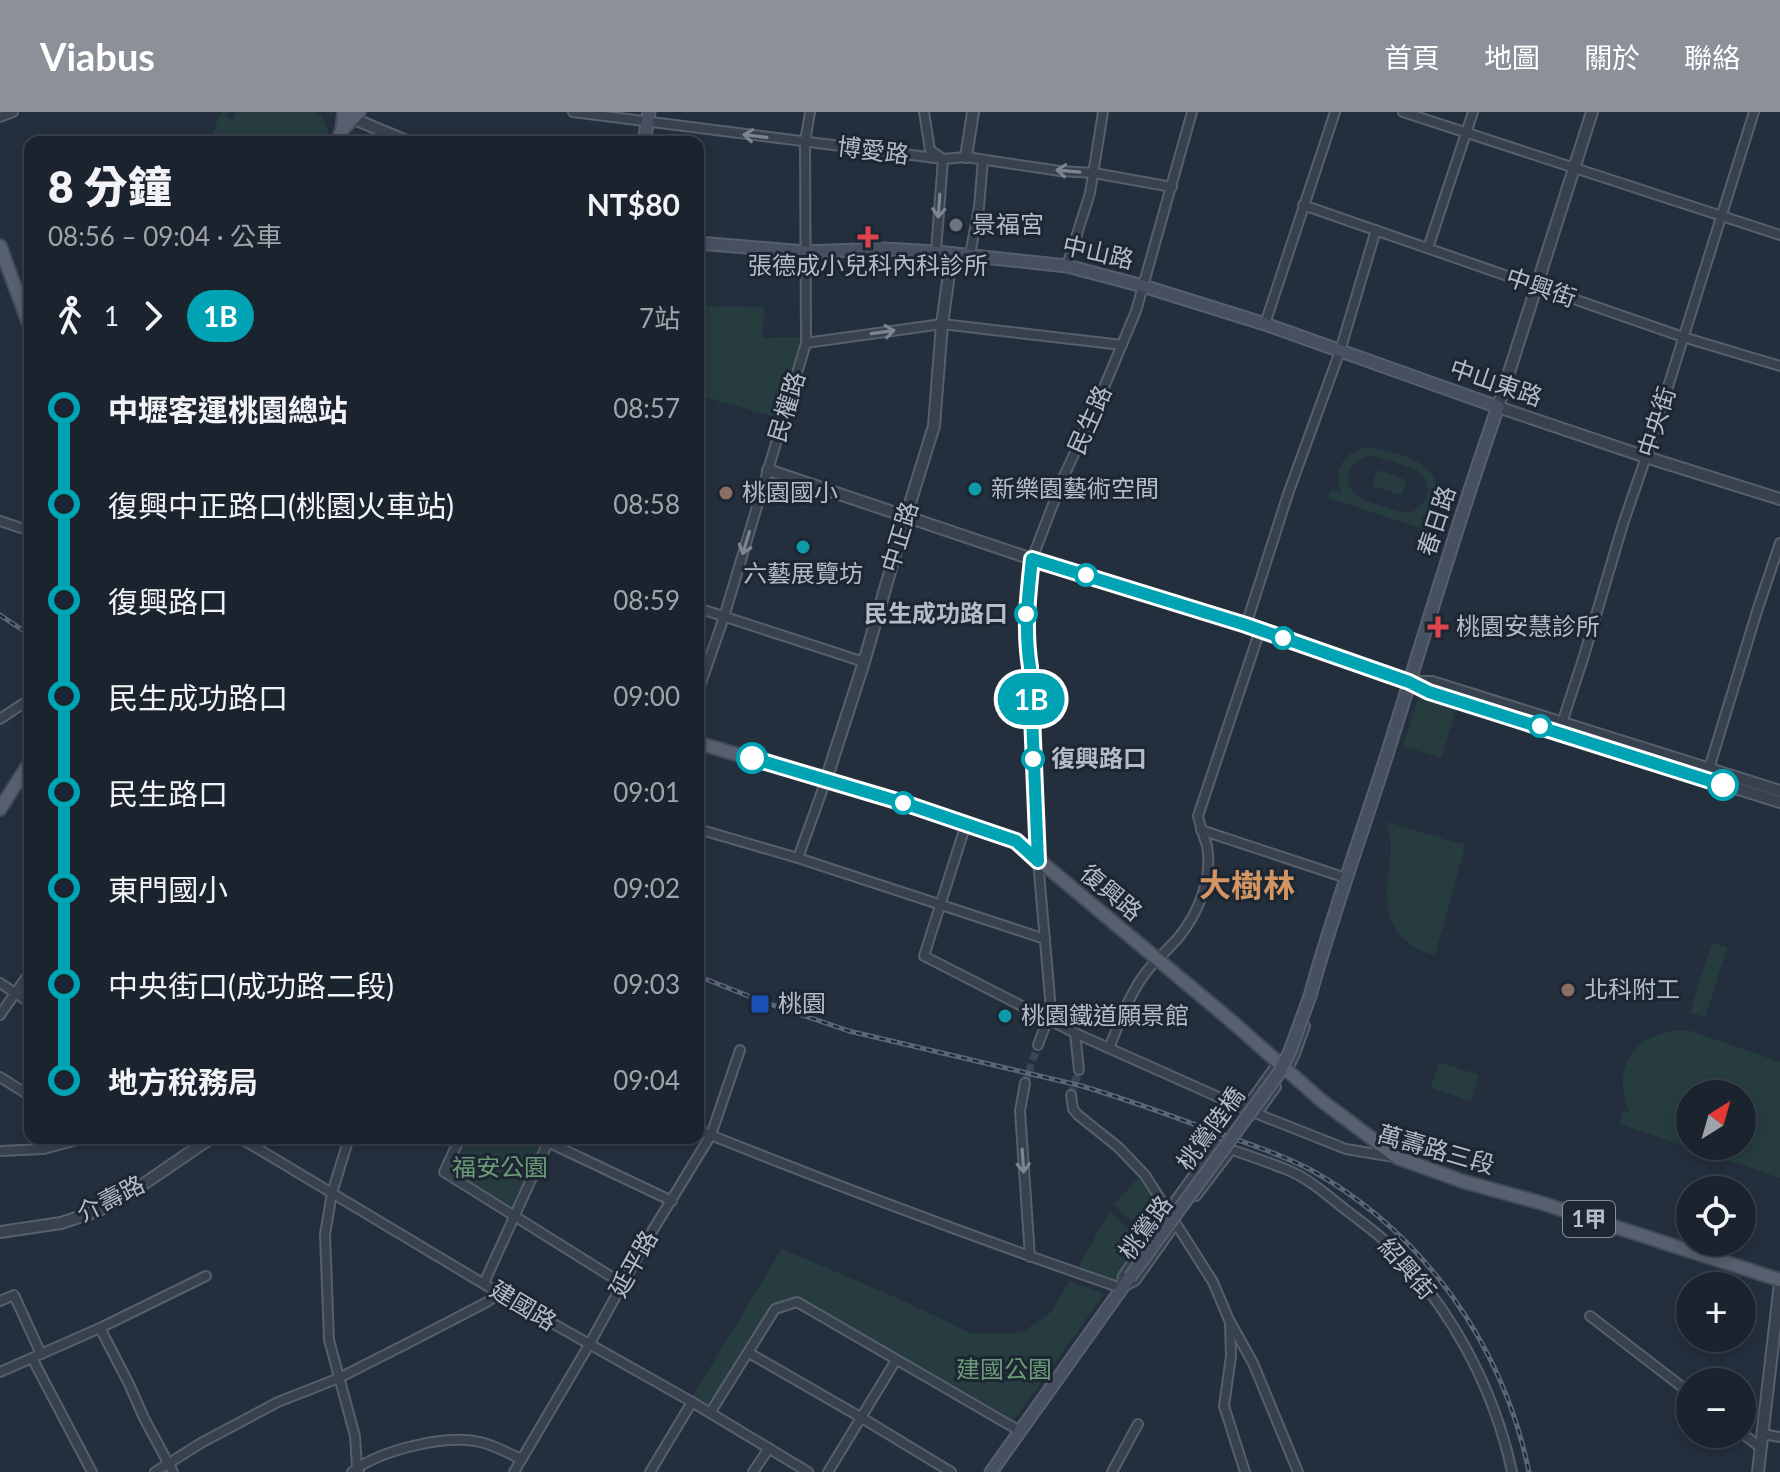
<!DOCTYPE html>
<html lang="zh-TW">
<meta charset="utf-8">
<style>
:root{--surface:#1b232e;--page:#282f3a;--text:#f1f3f6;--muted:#a0a4aa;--line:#39404a;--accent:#8c9099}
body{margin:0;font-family:Lato,"Noto Sans TC",sans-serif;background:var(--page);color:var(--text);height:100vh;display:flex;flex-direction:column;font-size:30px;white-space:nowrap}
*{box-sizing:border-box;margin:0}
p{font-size:26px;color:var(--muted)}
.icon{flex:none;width:44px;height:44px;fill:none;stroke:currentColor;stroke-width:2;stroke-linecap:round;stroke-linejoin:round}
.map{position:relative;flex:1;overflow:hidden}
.drawer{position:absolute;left:24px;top:24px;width:680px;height:1008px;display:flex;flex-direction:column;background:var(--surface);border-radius:16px;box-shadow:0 4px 12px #0003,0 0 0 2px var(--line)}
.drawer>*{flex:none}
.badge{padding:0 16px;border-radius:26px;font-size:28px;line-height:52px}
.needle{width:52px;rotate:37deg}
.fabs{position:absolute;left:1676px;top:968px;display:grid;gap:16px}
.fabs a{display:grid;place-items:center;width:80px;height:80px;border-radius:50%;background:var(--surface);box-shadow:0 4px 12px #0003,0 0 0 2px var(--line);font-size:40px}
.map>.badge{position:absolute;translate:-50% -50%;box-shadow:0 0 0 4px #fff}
.legs{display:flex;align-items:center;gap:12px;height:88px;padding:0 24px;font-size:26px}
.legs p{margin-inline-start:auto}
.summary{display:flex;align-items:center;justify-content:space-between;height:136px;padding:0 24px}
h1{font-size:44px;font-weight:800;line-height:60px}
ul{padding:0 24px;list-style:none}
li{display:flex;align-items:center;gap:28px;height:96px;font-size:30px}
li i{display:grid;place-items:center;width:12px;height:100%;margin:0 10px;background:currentColor}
li i::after{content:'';width:20px;height:20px;margin:-10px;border:6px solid;border-radius:50%;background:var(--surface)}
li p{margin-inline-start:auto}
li:first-child i{background:linear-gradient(#0000 50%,currentColor 0)}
li:last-child i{background:linear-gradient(currentColor 50%,#0000 0)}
header{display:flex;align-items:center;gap:48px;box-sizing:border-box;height:112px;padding:0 40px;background:var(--accent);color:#fff}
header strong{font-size:38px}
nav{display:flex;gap:44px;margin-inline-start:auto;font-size:28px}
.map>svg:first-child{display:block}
</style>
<header>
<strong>Viabus</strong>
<nav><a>首頁</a><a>地圖</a><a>關於</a><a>聯絡</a></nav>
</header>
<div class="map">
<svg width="1780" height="1360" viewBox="0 0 1780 1360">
<rect width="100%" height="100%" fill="#242f3e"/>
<g fill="#263c3f" fill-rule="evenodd">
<path d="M221,0H228L226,5L233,8L236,0H315L322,3L328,20L325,30H209Z"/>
<path d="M698,194L764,195L763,226L803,225L800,241L779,306L698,283Z"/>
<path d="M1371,335C1394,342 1437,347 1437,379C1437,391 1431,399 1421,406L1442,413L1439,422L1328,386L1331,378L1342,381C1332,356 1345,338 1371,335ZM1367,344H1374C1386,348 1413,354 1421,362C1436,377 1423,404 1402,400C1396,400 1390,396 1384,395C1367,389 1342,383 1349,360C1352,351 1358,347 1367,344Z"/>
<path d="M1377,358L1406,368L1401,383L1372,374Z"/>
<path d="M1419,583L1457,595L1441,646L1403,634Z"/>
<path d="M1387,710L1457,731L1461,730L1465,735L1435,843C1395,833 1384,806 1388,767C1389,756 1391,746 1391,735C1391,727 1389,718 1387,710Z"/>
<path d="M1712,831L1727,836L1705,905L1690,900Z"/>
<path d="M1679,918L1691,919L1780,950V1066L1619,1012L1623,999L1629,1000C1612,955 1631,924 1679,918ZM1690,982H1742V1034H1690Z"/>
<path d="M1439,950L1479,963L1471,989L1431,976Z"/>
<path d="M463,1026H534L543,1031L513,1101L448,1057Z"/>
<path d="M1139,1065L1163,1098L1147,1122L1114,1093Z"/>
<path d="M1109,1100L1143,1129L1114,1170L1078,1156Z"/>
<path d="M782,1137L906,1190L970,1221H1021L1050,1201L1070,1169L1104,1182L1014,1308L799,1186L773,1193L711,1296L692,1285Z"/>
</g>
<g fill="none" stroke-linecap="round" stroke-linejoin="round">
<g stroke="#3a4453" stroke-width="8" stroke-dasharray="8 4" stroke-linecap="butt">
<path d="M1025,971L1038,933"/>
<path d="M1071,983L1079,958"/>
</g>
<g stroke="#565f6c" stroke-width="12">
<g id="minor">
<path d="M573,0L943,47L966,45L1060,59L1094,61L1172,75"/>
<path d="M924,0L930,38L943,47"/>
<path d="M1403,0L1780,123"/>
<path d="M0,5L13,0"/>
<path d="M1303,93L1683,225L1780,254"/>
<path d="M1428,136L1473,0"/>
<path d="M936,140L943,47"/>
<path d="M970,143L979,95L983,48"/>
<path d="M1067,154L1090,81L1103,0"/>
<path d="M1265,212L1335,0"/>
<path d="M806,231L942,212L1122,233"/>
<path d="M0,409L30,419"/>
<path d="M698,496L864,550"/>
<path d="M1246,513L1288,382L1340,239L1376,118"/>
<path d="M698,580L724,505L806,231L805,30L810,0"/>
<path d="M0,607L30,587"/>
<path d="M1561,614L1583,547L1623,412L1646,345L1754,0"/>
<path d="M1708,660L1758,496L1780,431"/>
<path d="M966,712L924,844L1075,921L1245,997L1346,1037L1394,1045"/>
<path d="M698,717L798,746L1045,827"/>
<path d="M1201,718L1346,766"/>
<path d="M798,746L826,668"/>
<path d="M0,871L30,891"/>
<path d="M0,903L30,860"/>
<path d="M1075,921L1079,958"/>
<path d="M1038,933L1051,898L1038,749L1030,555L1026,530V495L1032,447L1064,364L1097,292L1136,199L1192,0"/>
<path d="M1109,936C1119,912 1128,885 1144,863C1153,850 1167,839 1178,826C1198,802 1213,766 1207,734C1204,724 1200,714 1198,704L1260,518"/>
<path d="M1286,960L1295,942L1305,914"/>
<path d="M0,965L30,984"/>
<path d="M1025,971L1020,999L1030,1145"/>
<path d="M1071,983L1073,997L1078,1003L1118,1035L1145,1063L1213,1170L1229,1208L1253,1251L1298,1360"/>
<path d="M1245,997L1280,948"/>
<path d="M1257,1001L1276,975"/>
<path d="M698,1018C837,1074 979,1127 1121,1176"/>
<path d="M240,1026L499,1181L692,1290L808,1360"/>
<path d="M349,1026L332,1081L325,1122L329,1228L355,1324L357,1356L359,1360"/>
<path d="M460,1026L444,1060L623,1172"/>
<path d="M539,1026L672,1089"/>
<path d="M0,1039L44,1037L85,1026"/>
<path d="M1196,1084L1231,1038"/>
<path d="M484,1171L550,1026"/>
<path d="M1125,1174L1135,1169L1174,1114"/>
<path d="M1121,1175L1123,1164L1148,1127L1216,1032C1240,1041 1266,1049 1290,1059C1311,1068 1328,1084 1346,1098C1360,1109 1375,1119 1388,1132C1450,1194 1494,1275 1512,1360"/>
<path d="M0,1189L14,1183L41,1242"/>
<path d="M1590,1204L1690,1281"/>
<path d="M1230,1213L1231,1244L1224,1294L1245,1360"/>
<path d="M100,1216L129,1272L144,1306L173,1360"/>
<path d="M749,1241L862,1306L951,1360"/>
<path d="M32,1246L92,1360"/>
<path d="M0,1260L100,1216L206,1164"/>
<path d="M710,1301L775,1197L797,1190L1020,1319"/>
<path d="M1742,1321L1761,1336"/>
<path d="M1762,1322L1780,1325"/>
<path d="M155,1360L201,1331L278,1290L339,1266L410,1230L487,1190L499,1181"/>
<path d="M352,1360C380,1338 446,1322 480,1330C494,1333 508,1341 521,1347"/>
<path d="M514,1360L589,1233L645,1131L711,1023L740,938"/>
<path d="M650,1360L692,1290"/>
<path d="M753,1360L769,1336"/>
<path d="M828,1360L896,1248"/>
<path d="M1112,1360L1138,1312"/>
</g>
</g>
<g stroke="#565f6c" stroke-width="14">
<g id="tertiary">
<path d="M1592,0L1498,295L1646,345L1780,387"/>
<path d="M354,7L409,30"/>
<path d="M966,45L973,0"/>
<path d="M768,358L1032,447L1246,513L1409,570L1429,580L1780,690"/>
<path d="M1414,570H1432L1780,679"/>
<path d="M826,668L864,550L906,404L934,314L942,212L952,141"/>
<path d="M0,1120L61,1111L97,1099L126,1084L211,1026"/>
<path d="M1758,1360L1780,1171"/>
</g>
</g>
<g stroke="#565f6c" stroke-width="15">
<g id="secondary">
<path d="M644,30L649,0"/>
<path d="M698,131L805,140L884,137L936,140L1067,154L1143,174L1265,212L1498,295C1458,408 1425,522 1389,636C1363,719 1333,800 1310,884"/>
<path d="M991,1360L1130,1165"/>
</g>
</g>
<g stroke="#414a57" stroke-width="16">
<g id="primary">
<path d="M342,18L359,0"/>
<path d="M337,30L342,18L344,0"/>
<path d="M0,134L30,215"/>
<path d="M698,631L907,692L1016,729L1229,907L1322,989L1398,1046L1465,1070L1538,1090L1780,1168"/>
<path d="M0,697L30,650"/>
</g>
</g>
<use href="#minor" stroke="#38414e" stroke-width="8"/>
<use href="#tertiary" stroke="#38414e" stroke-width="10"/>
<use href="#secondary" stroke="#465061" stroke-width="11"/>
<use href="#primary" stroke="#56606e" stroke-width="12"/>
<g stroke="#5a6575" stroke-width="5">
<g id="rail">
<path d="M0,503L30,523"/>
<path d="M698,864L761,889L849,919L1082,974C1125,987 1167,1002 1209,1018C1243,1030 1278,1041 1311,1058C1424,1121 1503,1233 1529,1360"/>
</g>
</g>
<use href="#rail" stroke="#1d2633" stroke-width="2" stroke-dasharray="6" stroke-linecap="butt"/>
<g stroke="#565f6c" stroke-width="15" stroke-linecap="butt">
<path id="secondary-bridge" d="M1130,1165L1279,961L1290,939L1310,884"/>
</g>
<use href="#secondary-bridge" stroke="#465061" stroke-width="11"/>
</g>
<defs><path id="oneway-shaft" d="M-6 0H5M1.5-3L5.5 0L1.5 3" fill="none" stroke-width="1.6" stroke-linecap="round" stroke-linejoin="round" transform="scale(2)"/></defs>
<g stroke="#7c8592">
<use href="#oneway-shaft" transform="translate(755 24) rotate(-173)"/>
<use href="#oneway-shaft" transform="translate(1068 59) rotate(-175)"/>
<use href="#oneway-shaft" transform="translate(939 94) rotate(94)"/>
<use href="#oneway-shaft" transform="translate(883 220) rotate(-8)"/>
<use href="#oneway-shaft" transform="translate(746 431) rotate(107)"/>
<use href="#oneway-shaft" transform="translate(1023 1049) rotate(86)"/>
</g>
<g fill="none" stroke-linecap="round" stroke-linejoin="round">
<g stroke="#fff" stroke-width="18">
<path id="line-1" d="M752,646L907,692L1016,729L1038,749L1030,555C1024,517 1028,484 1032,447L1246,513L1409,570L1429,580L1723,673"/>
</g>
<use href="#line-1" stroke="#00a3b4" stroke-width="12"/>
</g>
<circle fill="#6b7280" stroke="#1d2633" stroke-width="3" cx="956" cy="113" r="8"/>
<g fill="#e0444e" stroke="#1d2633" stroke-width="3">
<path d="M864 113h8v8h8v8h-8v8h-8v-8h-8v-8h8z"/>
<path d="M1434 503h8v8h8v8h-8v8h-8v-8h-8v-8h8z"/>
</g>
<g fill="#0f9aa8" stroke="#1d2633" stroke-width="3">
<circle cx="975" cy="377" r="8"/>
<circle cx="803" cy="435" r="8"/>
<circle cx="1005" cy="904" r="8"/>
</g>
<g fill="#8d6e63" stroke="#1d2633" stroke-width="3">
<circle cx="726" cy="381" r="8"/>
<circle cx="1568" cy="878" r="8"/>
</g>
<g fill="#fff" stroke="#00a3b4" stroke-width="4">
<circle cx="1086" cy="463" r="10"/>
<circle cx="1026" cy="502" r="10"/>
<circle cx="1283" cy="526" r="10"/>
<circle cx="1540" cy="614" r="10"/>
<circle cx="752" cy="646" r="14"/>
<circle cx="1033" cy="647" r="10"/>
<circle cx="1723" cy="673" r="14"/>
<circle cx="903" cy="691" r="10"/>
</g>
<rect fill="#1a4fb4" stroke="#1d2633" stroke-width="3" x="750" y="882" width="20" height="20" rx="4"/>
<g text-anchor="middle" stroke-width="6" stroke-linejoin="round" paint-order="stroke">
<rect fill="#1d2633" stroke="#878f9c" stroke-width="2" x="1563" y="1089" width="52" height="36" rx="6"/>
<g font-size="22" font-weight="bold" fill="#b4bcc9">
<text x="1589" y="1115">1甲</text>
</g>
<g font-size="24" fill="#b4bcc9" stroke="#1d2633">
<text transform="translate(873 39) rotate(7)" y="8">博愛路</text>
<text transform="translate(1098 141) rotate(13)" y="8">中山路</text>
<text transform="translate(1541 176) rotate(19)" y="8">中興街</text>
<text transform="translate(1496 271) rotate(19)" y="8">中山東路</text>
<text transform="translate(787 295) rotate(-73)" y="8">民權路</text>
<text transform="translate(1090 308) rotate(-66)" y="8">民生路</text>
<text transform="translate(1657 310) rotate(-72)" y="8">中央街</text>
<text transform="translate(1437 409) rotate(-72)" y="8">春日路</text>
<text transform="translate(900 425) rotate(-73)" y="8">中正路</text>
<text transform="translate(1111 781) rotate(40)" y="8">復興路</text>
<text transform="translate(1211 1017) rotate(-54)" y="8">桃鶯陸橋</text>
<text transform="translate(1436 1038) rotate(16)" y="8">萬壽路三段</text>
<text transform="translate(111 1087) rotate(-27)" y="8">介壽路</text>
<text transform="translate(1146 1116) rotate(-54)" y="8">桃鶯路</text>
<text transform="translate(634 1152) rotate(-61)" y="8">延平路</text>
<text transform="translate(1407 1157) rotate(49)" y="8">紹興街</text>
<text transform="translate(523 1194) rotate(31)" y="8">建國路</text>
</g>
<g font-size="24" fill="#b4bcc9" stroke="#1d2633" text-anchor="start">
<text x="972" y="121">景福宮</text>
<text x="868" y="162" text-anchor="middle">張德成小兒科內科診所</text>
<text x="991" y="385">新樂園藝術空間</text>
<text x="742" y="389">桃園國小</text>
<text x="803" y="470" text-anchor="middle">六藝展覽坊</text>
<text x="1456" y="523">桃園安慧診所</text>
<text x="1584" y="886">北科附工</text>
<text x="778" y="900">桃園</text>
<text x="1021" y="912">桃園鐵道願景館</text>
</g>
<g font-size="24" font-weight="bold" fill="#b4bcc9" stroke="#1d2633" text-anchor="end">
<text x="1008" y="510">民生成功路口</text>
<text x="1051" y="655" text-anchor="start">復興路口</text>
</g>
<g font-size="24" fill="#6b9a76" stroke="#1d2633">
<text x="500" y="1064">福安公園</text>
<text x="1004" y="1266">建國公園</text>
</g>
<g font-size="32" font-weight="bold" fill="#d59563" stroke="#1d2633">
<text x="1247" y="785">大樹林</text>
</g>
</g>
</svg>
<div class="fabs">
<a><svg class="needle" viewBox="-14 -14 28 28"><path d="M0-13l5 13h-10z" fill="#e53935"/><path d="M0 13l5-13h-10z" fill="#a0a4aa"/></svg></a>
<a><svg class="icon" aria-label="locate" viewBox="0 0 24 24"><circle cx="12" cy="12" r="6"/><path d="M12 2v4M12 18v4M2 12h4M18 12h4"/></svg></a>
<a>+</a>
<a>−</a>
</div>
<b class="badge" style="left:1031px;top:587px;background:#00a3b4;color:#fff">1B</b>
<section class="drawer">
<div class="summary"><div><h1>8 分鐘</h1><p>08:56 – 09:04 · 公車</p></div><b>NT$80</b></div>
<div class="legs"><svg class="icon" aria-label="walk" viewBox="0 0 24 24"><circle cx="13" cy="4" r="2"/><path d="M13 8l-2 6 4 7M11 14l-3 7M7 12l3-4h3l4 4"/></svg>1<svg class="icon" aria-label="forward" viewBox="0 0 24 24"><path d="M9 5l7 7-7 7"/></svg><b class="badge" style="background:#00a3b4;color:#fff">1B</b><p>7站</p></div>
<ul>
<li><i style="color:#00a3b4"></i><b>中壢客運桃園總站</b><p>08:57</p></li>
<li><i style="color:#00a3b4"></i><span>復興中正路口(桃園火車站)</span><p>08:58</p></li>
<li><i style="color:#00a3b4"></i><span>復興路口</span><p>08:59</p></li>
<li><i style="color:#00a3b4"></i><span>民生成功路口</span><p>09:00</p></li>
<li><i style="color:#00a3b4"></i><span>民生路口</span><p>09:01</p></li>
<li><i style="color:#00a3b4"></i><span>東門國小</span><p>09:02</p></li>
<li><i style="color:#00a3b4"></i><span>中央街口(成功路二段)</span><p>09:03</p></li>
<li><i style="color:#00a3b4"></i><b>地方稅務局</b><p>09:04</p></li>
</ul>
</section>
</div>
